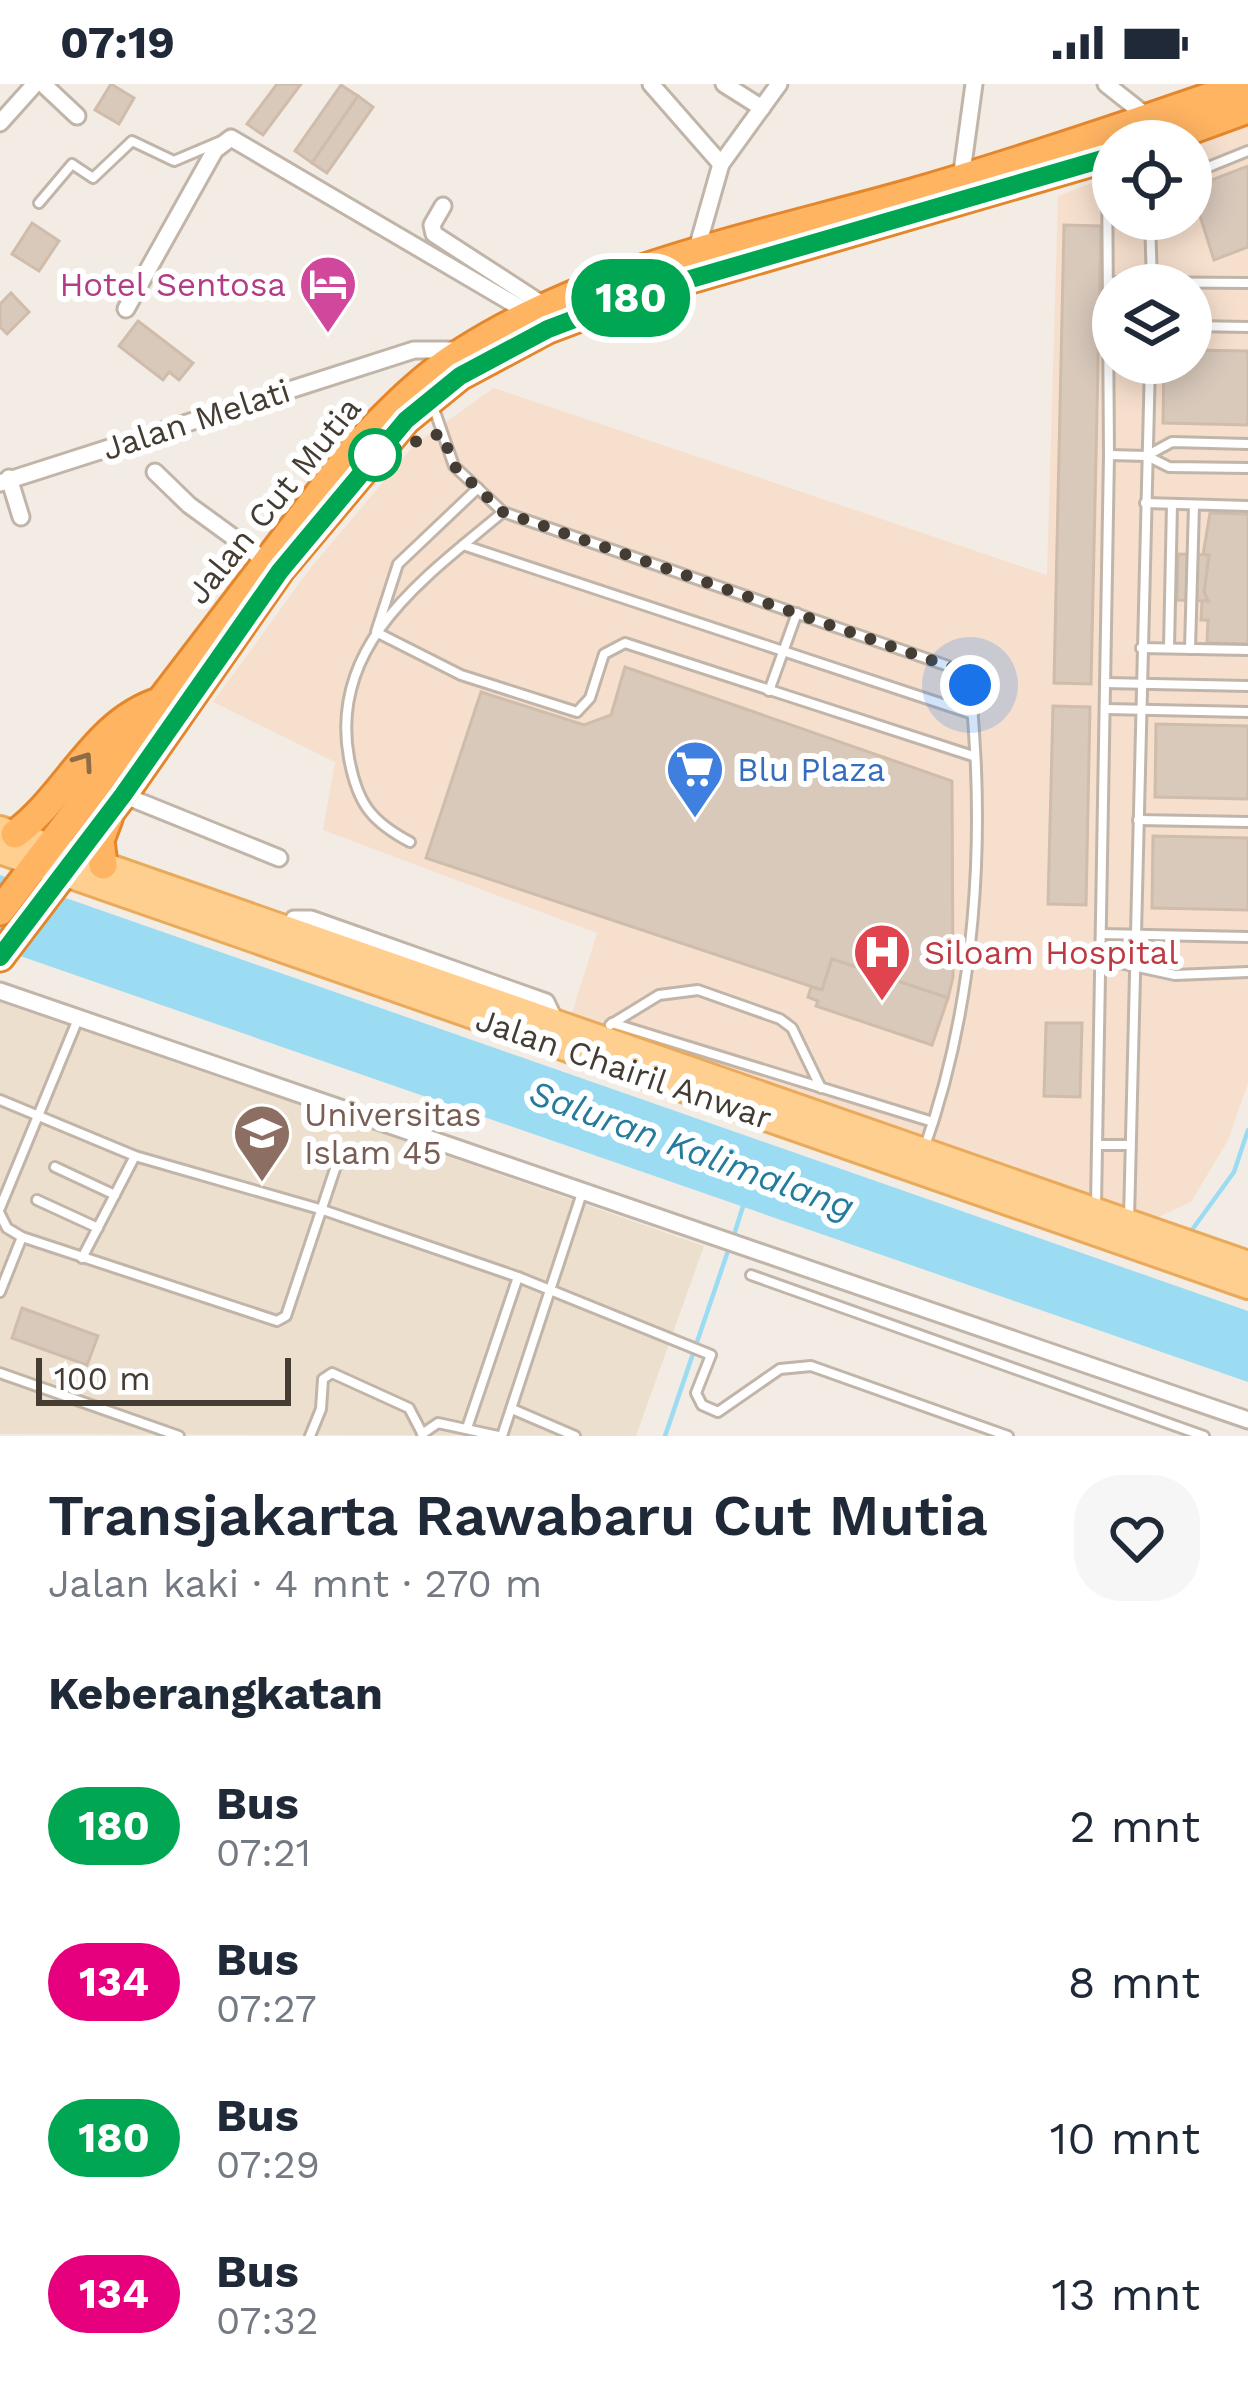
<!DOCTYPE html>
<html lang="id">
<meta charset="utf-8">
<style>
:root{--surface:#fff;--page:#f6f6f7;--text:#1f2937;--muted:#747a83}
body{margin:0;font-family:"Work Sans",sans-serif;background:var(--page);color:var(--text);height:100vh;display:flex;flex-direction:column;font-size:45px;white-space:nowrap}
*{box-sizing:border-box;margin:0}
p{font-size:39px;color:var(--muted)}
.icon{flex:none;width:66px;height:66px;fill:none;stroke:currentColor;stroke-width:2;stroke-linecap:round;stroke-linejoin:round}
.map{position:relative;height:1352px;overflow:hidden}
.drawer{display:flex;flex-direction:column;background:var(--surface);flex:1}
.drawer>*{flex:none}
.badge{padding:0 24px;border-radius:39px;font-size:42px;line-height:78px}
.controls{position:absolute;left:1092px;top:36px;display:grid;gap:24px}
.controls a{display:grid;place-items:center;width:120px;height:120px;border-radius:50%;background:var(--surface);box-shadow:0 6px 30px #0003;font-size:60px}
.scale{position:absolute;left:36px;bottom:30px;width:255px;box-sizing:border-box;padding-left:12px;border:6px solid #453c33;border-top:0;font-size:33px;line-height:42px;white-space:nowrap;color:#453c33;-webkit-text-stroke:9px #fff;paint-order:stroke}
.you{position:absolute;width:60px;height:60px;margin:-30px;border:9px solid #fff;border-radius:50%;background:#1a73e8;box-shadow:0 0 0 18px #1a73e833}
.map>.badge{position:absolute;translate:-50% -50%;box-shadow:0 0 0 6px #fff}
h2{padding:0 48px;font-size:45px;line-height:108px}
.round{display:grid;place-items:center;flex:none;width:126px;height:126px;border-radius:48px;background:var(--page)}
.summary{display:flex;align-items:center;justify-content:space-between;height:204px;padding:0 48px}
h1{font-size:57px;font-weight:600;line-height:90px}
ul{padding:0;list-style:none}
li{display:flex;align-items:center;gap:36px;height:156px;padding:0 48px}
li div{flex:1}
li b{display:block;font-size:45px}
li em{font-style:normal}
li .badge{min-width:132px;font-weight:700;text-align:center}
.status{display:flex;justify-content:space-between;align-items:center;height:84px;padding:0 60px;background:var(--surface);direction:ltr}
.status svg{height:33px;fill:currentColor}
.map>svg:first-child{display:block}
</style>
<div class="status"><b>07:19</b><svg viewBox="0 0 49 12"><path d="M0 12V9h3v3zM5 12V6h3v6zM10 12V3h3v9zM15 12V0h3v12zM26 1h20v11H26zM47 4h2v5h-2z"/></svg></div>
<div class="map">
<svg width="1248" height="1352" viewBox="0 0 1248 1352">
<rect width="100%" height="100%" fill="#f3ece4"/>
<path fill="#f6dfcd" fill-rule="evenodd" d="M1248,41V999L1228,1056L1191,1118L1156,1134L571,932L597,849L323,746L335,678L213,618L309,486L415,360L494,304L1047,491L1058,112L1113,91V135H1191V62ZM1113,201H1191V279H1113Z"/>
<path fill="#eddfcd" d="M0,916L704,1162L636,1352L0,1350Z"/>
<path fill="#9cdcf3" d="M0,791L1248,1227V1298L0,865Z"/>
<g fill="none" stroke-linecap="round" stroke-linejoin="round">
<g stroke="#9cdcf3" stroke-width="4.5">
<path d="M1189,1150L1234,1088L1248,1046"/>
<path d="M733,1154L744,1119"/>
<path d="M665,1352L729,1164"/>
</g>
</g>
<g fill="#d8c9bb" stroke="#d0bcab" stroke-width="3">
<path d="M111,0L134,14L119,40L95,26Z"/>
<path d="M277,0H301L263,51L247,40Z"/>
<path d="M341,1L358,12L312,79L295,67Z"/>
<path d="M358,12L373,23L327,89L312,79Z"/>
<path d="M1248,82V163L1214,176L1191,104Z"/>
<path d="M32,139L59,157L39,187L12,170Z"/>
<path d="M1064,141L1101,142L1091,600L1054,599Z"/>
<path d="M11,209L29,228L7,250L0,243V220Z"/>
<path d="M138,237L193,279L179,296L169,288L163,296L119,262Z"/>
<path d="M1191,266L1248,267V341L1163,339L1164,279H1191Z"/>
<path d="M1210,429L1248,430V560L1207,559L1208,536H1201L1202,516L1208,517L1204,508L1209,471H1203Z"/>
<path d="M1178,470L1209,471L1204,508L1208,517L1177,516Z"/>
<path d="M625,583L952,697L953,893L948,914L832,875L822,906L426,774L481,608L584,641L611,631Z"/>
<path d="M1053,622L1090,623L1086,821L1048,820Z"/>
<path d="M1156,640L1248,642V715L1155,713Z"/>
<path d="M1153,752L1248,754V826L1152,824Z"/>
<path d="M832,875L948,914L932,961L816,922L818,917L808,913L811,903L822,906Z"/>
<path d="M1046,939H1082L1080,1013L1044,1012Z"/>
<path d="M22,1224L98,1252L87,1281L12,1254Z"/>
</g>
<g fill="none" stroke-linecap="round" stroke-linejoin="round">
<g stroke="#c1b5a9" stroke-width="14">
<g id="lane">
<path d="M1191,90L1248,67"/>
<path d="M39,119L72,80L93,94L132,57L174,77L219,58"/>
<path d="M1150,135L1152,199"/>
<path d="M1109,198L1248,199"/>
<path d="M1191,242L1248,243"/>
<path d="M433,322L454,382L503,428L954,584L970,601C986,755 976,919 924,1065"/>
<path d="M1109,371L1147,372L1169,383L1248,384"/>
<path d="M1148,371L1172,358L1248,360"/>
<path d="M478,404L398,480L376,548L461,591L577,628L590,614L604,570L625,559L973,672"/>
<path d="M1145,419L1248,422"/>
<path d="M463,461L973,630"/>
<path d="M1141,564L1248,566"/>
<path d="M1169,564L1172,420"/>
<path d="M1190,565L1194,421"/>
<path d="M1105,599L1248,602"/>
<path d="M769,607L797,529"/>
<path d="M1106,625L1248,628"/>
<path d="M1138,736L1248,738"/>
<path d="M410,758C370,737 357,718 349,674C328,559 427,492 503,428"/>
<path d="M1101,850L1248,853"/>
<path d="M1101,875L1175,891L1248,888"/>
<path d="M612,939L933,1038"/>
<path d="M610,941L659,911L698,906L780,935L792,944L821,1004"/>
<path d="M0,1016L135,1072L323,1126L518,1193L711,1271L696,1309L702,1321L718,1328L780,1285L811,1282L1008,1352"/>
<path d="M1098,1061H1130"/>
<path d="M55,1083L115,1111"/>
<path d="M37,1116L98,1144"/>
<path d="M1096,1121L1109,371L1107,80"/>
<path d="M0,1124L78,935"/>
<path d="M0,1130L7,1144L22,1153L0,1208"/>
<path d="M1129,1135L1150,279"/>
<path d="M22,1153L277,1237L286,1232L338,1076"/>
<path d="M82,1174L135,1072"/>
<path d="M751,1191L1204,1352"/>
<path d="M0,1289L179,1352"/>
<path d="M512,1325L575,1352"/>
<path d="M468,1341L518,1193"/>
<path d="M422,1350L438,1339L498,1352"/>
<path d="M310,1352L321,1325L323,1295L332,1289L409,1324L422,1349"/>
<path d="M502,1352L582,1109"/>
</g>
</g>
<g stroke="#c1b5a9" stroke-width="21">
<g id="street">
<path d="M43,0L77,32"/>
<path d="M651,0L721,80L696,168"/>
<path d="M724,0L762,24"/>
<path d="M1106,0L1149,34"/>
<path d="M0,39L35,0"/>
<path d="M721,80L779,0"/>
<path d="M961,95L974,0"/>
<path d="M443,122L432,141L434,150L545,222"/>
<path d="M126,225L215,66L231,54L531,230"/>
<path d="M155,388L189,421L273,482"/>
<path d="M9,394L21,433"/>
<path d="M0,399L414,266H462"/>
<path d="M123,711L279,774"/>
<path d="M288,845L294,835H311L546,918L556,939"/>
<path d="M0,907L1248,1336"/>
</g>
</g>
<g stroke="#e9aa5b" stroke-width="30">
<g id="primary">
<path d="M0,745L1248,1180"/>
<path d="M0,767L1248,1202"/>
</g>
</g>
<g stroke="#e4862c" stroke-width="33">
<g id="highway">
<path d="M1160,57L1248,25"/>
<path d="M15,750C69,710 94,639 159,618"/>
<path d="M103,781L100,756L108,735"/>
<path d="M0,827L355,363C389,328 422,293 464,267C596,183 760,152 909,110C1023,77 1135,39 1247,0"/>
<path d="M0,873L123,711L280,486L406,336L460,292L548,245L646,208L1113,72"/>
</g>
</g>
<use href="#lane" stroke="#fff" stroke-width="8"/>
<use href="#street" stroke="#fff" stroke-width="15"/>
<use href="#primary" stroke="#ffcf90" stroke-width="24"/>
<use href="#highway" stroke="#ffb462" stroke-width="27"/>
</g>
<defs><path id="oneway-chevron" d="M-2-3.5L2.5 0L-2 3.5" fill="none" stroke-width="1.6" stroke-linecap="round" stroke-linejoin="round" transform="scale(3)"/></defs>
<use stroke="#8f6c46" href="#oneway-chevron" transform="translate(84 677) rotate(-55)"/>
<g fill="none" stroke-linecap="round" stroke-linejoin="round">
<g stroke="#fff" stroke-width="27">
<path id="line" d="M0,873L123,711L280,487L406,336L460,292L548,245L646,208L1113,72"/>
</g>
<use href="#line" stroke="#00a651" stroke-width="18"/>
<path stroke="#453c33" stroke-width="12" stroke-dasharray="0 21.6" d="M375,371L442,349L454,382L503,428L954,584L970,601"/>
</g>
<defs>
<g id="hotel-pin" transform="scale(3)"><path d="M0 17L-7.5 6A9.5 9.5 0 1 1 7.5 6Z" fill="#d1479c" stroke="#fff"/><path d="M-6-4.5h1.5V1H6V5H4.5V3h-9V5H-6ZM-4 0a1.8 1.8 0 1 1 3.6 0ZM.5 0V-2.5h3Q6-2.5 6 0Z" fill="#fff"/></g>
<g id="supermarket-pin" transform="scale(3)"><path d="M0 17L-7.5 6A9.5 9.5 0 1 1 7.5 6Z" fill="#3f7fe0" stroke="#fff"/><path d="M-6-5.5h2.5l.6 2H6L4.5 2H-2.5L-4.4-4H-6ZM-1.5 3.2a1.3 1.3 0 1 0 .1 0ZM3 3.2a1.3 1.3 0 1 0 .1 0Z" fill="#fff"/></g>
<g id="hospital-pin" transform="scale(3)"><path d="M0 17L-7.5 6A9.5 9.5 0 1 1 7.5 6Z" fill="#e0444e" stroke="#fff"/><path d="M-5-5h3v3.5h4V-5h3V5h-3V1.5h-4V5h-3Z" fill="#fff"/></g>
<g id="university-pin" transform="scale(3)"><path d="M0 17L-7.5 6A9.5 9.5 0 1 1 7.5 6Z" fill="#8d6e63" stroke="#fff"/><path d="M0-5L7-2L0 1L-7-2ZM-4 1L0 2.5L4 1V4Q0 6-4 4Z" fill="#fff"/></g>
</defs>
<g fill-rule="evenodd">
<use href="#hotel-pin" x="328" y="200"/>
<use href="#supermarket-pin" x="695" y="685"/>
<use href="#hospital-pin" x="882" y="868"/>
<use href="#university-pin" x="262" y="1049"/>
</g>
<circle fill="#fff" stroke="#00a651" stroke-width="6" cx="375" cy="371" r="24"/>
<g text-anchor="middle" stroke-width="12" stroke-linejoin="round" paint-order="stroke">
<g font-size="33" fill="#b23c85" stroke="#fff" text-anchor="end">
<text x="286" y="212">Hotel Sentosa</text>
</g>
<g font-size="33" fill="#453c33" stroke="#fff">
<text transform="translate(196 335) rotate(-18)" y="12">Jalan Melati</text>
<text transform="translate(273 416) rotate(-51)" y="12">Jalan Cut Mutia</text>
<text transform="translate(624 984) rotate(19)" y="12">Jalan Chairil Anwar</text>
</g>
<g font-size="33" fill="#366cbe" stroke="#fff" text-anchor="start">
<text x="737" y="697">Blu Plaza</text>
</g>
<g font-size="33" fill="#be3a42" stroke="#fff" text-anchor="start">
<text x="924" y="880">Siloam Hospital</text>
</g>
<g font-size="33" fill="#785e54" stroke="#fff" text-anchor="start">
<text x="304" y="1042">Universitas<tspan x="304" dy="38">Islam 45</tspan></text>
</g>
<g font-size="36" font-style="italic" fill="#257b9c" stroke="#fff">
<text transform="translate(692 1065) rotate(20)" y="13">Saluran Kalimalang</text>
</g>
</g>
</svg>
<div class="controls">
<a><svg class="icon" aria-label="locate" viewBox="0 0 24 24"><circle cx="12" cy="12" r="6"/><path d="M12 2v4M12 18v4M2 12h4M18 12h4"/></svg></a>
<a><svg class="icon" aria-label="layers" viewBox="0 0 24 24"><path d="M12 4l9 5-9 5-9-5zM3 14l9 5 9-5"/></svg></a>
</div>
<div class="scale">100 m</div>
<div class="you" style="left:970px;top:601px"></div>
<b class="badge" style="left:631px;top:214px;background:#00a651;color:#fff">180</b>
</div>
<section class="drawer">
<div class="summary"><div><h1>Transjakarta Rawabaru Cut Mutia</h1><p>Jalan kaki · 4 mnt · 270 m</p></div><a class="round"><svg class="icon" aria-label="heart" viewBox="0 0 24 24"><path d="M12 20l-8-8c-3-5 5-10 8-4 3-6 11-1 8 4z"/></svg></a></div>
<h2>Keberangkatan</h2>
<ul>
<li><span class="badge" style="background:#00a651;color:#fff">180</span><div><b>Bus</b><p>07:21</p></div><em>2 mnt</em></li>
<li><span class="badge" style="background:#e6007e;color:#fff">134</span><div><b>Bus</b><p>07:27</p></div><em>8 mnt</em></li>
<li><span class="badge" style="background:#00a651;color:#fff">180</span><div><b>Bus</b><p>07:29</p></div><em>10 mnt</em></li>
<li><span class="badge" style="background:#e6007e;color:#fff">134</span><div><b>Bus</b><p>07:32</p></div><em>13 mnt</em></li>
</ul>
</section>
